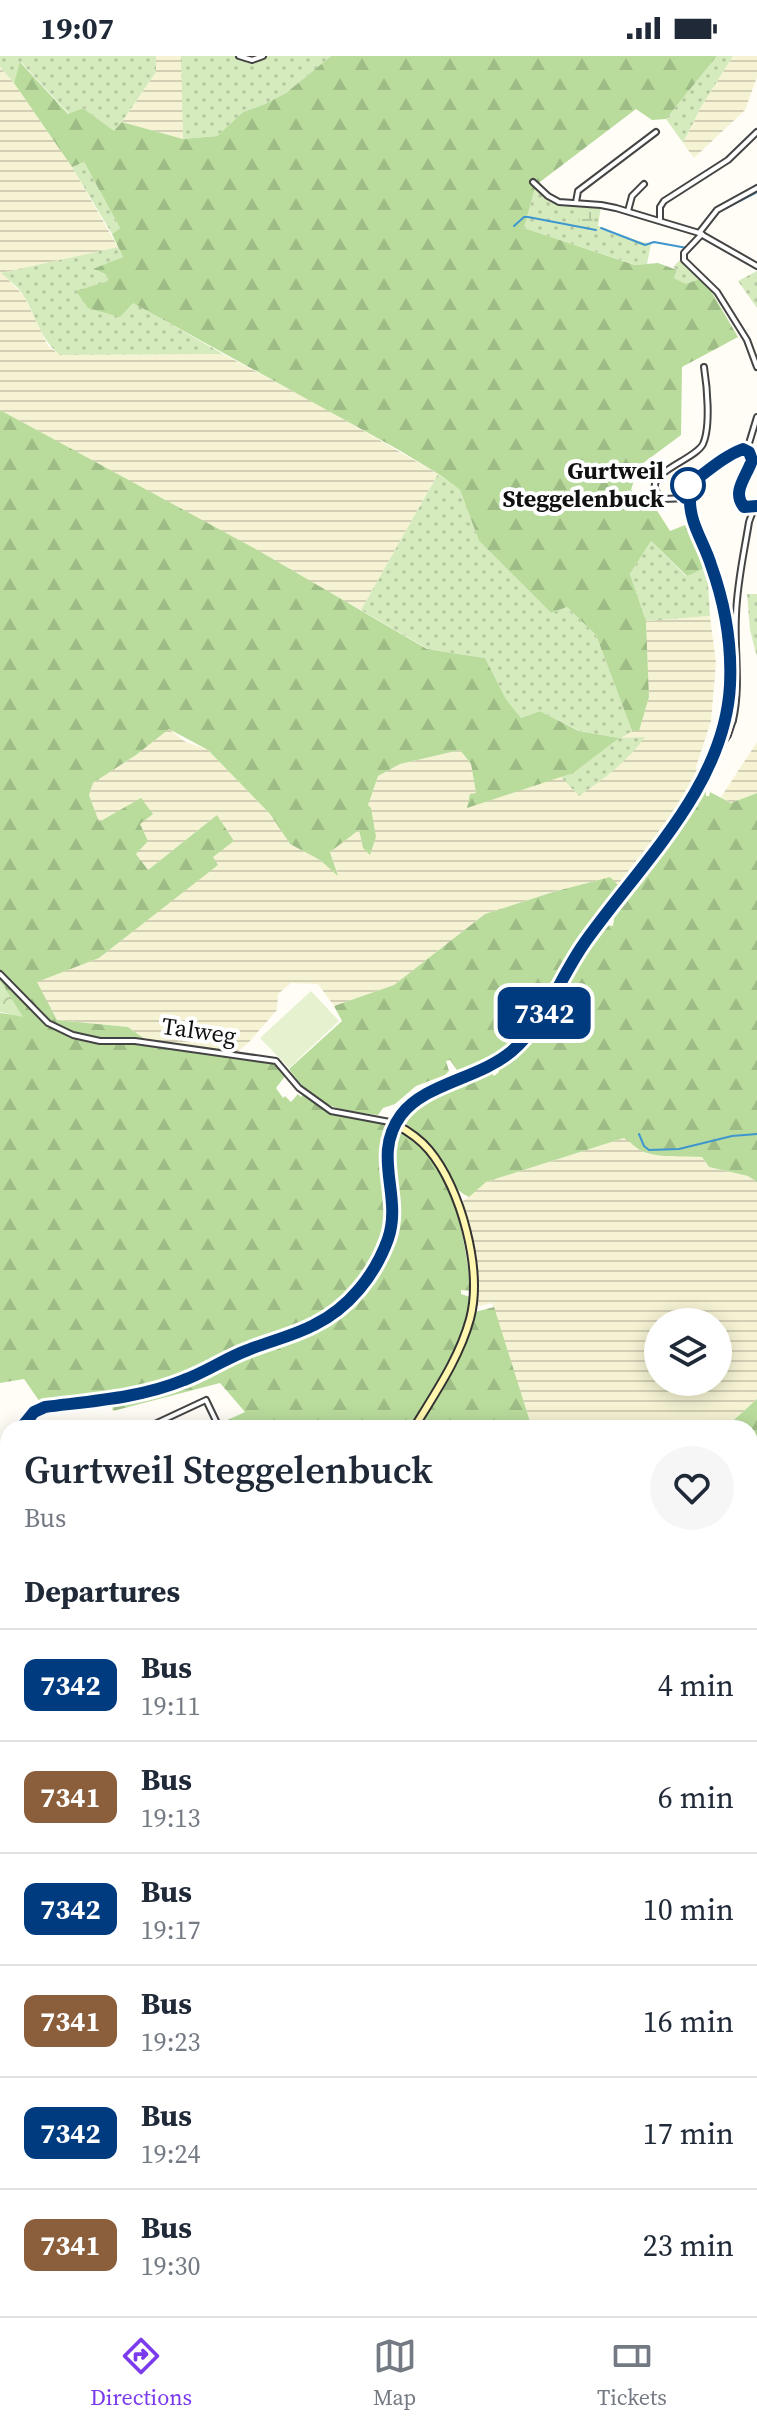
<!DOCTYPE html>
<style>
:root{--surface:#fff;--page:#f6f6f7;--text:#1f2937;--muted:#747a83;--line:#e0e1e3;--accent:#7c3aed}
body{margin:0;font-family:"Source Serif 4",serif;background:var(--page);color:var(--text);height:100vh;display:flex;flex-direction:column;font-size:30px;white-space:nowrap}
*{box-sizing:border-box;margin:0}
p{font-size:26px;color:var(--muted)}
.icon{flex:none;width:44px;height:44px;fill:none;stroke:currentColor;stroke-width:2;stroke-linecap:round;stroke-linejoin:round}
.map{position:relative;flex:1;overflow:hidden}
.sheet{position:absolute;left:0px;top:1364px;width:758px;height:896px;display:flex;flex-direction:column;background:var(--surface);border-radius:24px 24px 0 0;box-shadow:0 4px 20px #0003}
.sheet>*{flex:none}
.badge{padding:0 16px;border-radius:12px;font-size:28px;line-height:52px}
.buttons{position:absolute;left:644px;top:1252px;display:grid;gap:16px}
.buttons a{display:grid;place-items:center;width:88px;height:88px;border-radius:50%;background:var(--surface);box-shadow:0 4px 20px #0003;font-size:40px}
.map>.badge{position:absolute;translate:-50% -50%;box-shadow:0 0 0 4px #fff}
h2{padding:0 24px;font-size:30px;line-height:72px}
.round{display:grid;place-items:center;flex:none;width:84px;height:84px;border-radius:42px;background:var(--page)}
.headline{display:flex;align-items:center;justify-content:space-between;height:136px;padding:0 24px}
h1{font-size:38px;font-weight:600;line-height:60px}
ul{padding:0;list-style:none}
li{display:flex;align-items:center;gap:24px;height:112px;padding:0 24px;border-top:2px solid var(--line)}
li div{flex:1}
li b{display:block;font-size:30px}
li em{font-style:normal}
li .badge{min-width:88px;font-weight:700;text-align:center}
.status{display:flex;justify-content:space-between;align-items:center;height:56px;padding:0 40px;background:var(--surface);direction:ltr}
.status svg{height:22px;fill:currentColor}
.menu{display:flex;justify-content:space-around;align-items:center;height:112px;border-top:2px solid var(--line);background:var(--surface);font-size:22px;color:var(--muted)}
.menu a{display:grid;justify-items:center;gap:4px}
.menu .selected{color:var(--accent)}
.map>svg:first-child{display:block}
</style>
<div class="status"><b>19:07</b><svg viewBox="0 0 49 12"><path d="M0 12V9h3v3zM5 12V6h3v6zM10 12V3h3v9zM15 12V0h3v12zM26 1h20v11H26zM47 4h2v5h-2z"/></svg></div>
<div class="map">
<svg width="757" height="2260" viewBox="0 0 757 2260">
<defs>
<pattern id="farmland-rules" width="6" height="5" patternUnits="userSpaceOnUse" patternTransform="scale(2)"><rect width="6" height="5" fill="#f6f3d4"/><path d="M0 2.5h6" fill="none" stroke="#d2cfb5"/></pattern>
<pattern id="grass-dots" width="8" height="8" patternUnits="userSpaceOnUse" patternTransform="scale(2)"><rect width="8" height="8" fill="#d5ebbd"/><path d="M2 2h.1M6 6h.1" fill="none" stroke="#b6c8a1" stroke-width="1.8" stroke-linecap="round"/></pattern>
<pattern id="forest-firs" width="22" height="20" patternUnits="userSpaceOnUse" patternTransform="scale(2)"><rect width="22" height="20" fill="#b9dc9c"/><path d="M5 1l3.5 6h-7zM16 11l3.5 6h-7z" fill="#9ebc85"/></pattern>
<pattern id="wetland-marsh" width="20" height="14" patternUnits="userSpaceOnUse" patternTransform="scale(2)"><rect width="20" height="14" fill="#d5ebbd"/><path d="M1 5h8M5 5V1M11 12h8M15 12V8" fill="none" stroke="#b6c8a1"/></pattern>
<pattern id="park-crowns" width="20" height="18" patternUnits="userSpaceOnUse" patternTransform="scale(2)"><rect width="20" height="18" fill="#d5ebbd"/><path d="M2 6a3 3 0 1 1 6 0M12 15a3 3 0 1 1 6 0" fill="none" stroke="#b6c8a1"/></pattern>
<pattern id="water-ripples" width="26" height="14" patternUnits="userSpaceOnUse" patternTransform="scale(2)"><rect width="26" height="14" fill="#b9e0f7"/><path d="M2 4q2-2 4 0t4 0M15 11q2-2 4 0t4 0" fill="none" stroke="#9ebfd3"/></pattern>
</defs>
<rect width="100%" height="100%" fill="#fffdf5"/>
<g fill="url(#farmland-rules)" fill-rule="evenodd">
<path d="M156,0H331L183,83L122,66L156,16Z"/>
<path d="M733,0H757V21L745,54L694,102L683,87L701,51Z"/>
<path d="M0,11L14,27L72,111L118,191L2,217L24,240L48,290L60,299L223,298L324,352L438,418L361,554L0,354Z"/>
<path d="M710,560L716,607L711,665L696,711L700,730L663,792L618,846L614,842L619,835L610,821L553,836L485,858L394,929L334,950L318,928L291,927L278,938L277,954L248,987L236,997L149,986L128,971L57,964L36,926L99,902L217,809L212,801L234,785L217,759L148,814L136,798L140,743L99,767L89,739L93,727L136,699L168,672L184,685L208,694L270,758L290,788L320,804L337,817L330,796L359,774L363,792L367,750L378,720L400,708L460,694L471,708L476,737L467,751L632,675L639,674L649,641L646,565Z"/>
<path d="M757,686V737L731,747L721,741Z"/>
<path d="M624,1082L629,1084L637,1093L649,1098L702,1101L709,1111L748,1120L757,1126V1343L725,1372H532L492,1247L480,1250L475,1248L461,1148L464,1144L486,1126ZM658,1266H718V1326H658Z"/>
</g>
<g fill="url(#grass-dots)">
<path d="M0,0H156V16L115,76L83,52L69,58L21,6L14,27L0,11Z"/>
<path d="M181,0H331L286,37L265,48L243,56L217,80L183,83Z"/>
<path d="M717,0H733L701,51L683,87L666,63Z"/>
<path d="M84,106L120,172L112,178L72,111Z"/>
<path d="M536,129L559,147L601,150L598,170C611,174 640,188 651,187L647,208L636,209L524,172Z"/>
<path d="M118,191L123,201L94,214L107,219L108,225L132,246L223,298L60,299C41,284 36,261 25,242C19,231 10,225 1,217Z"/>
<path d="M680,204L700,223L687,229L674,222L677,214L673,211Z"/>
<path d="M757,215V252L738,225Z"/>
<path d="M438,418L460,434L479,485L551,557L567,551L596,579L632,675L621,682L645,681C625,708 606,721 579,740L561,721L573,716L618,682L580,675L540,655L521,662L506,643L485,602L428,593L361,554Z"/>
<path d="M651,485L686,520L707,511L710,560L646,565L630,518Z"/>
<path d="M747,538H757V601L750,574Z"/>
</g>
<g fill="url(#forest-firs)">
<path d="M331,0H717L666,63L652,64L636,53L536,129L524,172L635,209L658,207L677,214L674,222L686,228L700,223L711,235L738,281L682,311L681,379L638,411L631,434L651,445L670,475L690,467L707,511L687,520L651,485L630,518L646,565L649,641L639,675H632L596,579L567,551L551,557L479,485L460,434L440,419L399,394L133,247L120,261L88,252L76,235L108,225L107,219L93,213L123,201L112,178L120,172L84,106L72,111L14,27L20,6L68,58L83,52L114,75L122,66L183,83L217,80L243,56L265,48L286,37Z"/>
<path d="M0,354L259,495L427,593L485,602L506,643L521,662L540,655L579,675L619,682L573,717L467,752L470,738L476,737L471,708L460,694L400,708L378,720L368,749L371,752L376,781L370,799L363,792L359,774L330,796L338,820L320,804L290,788L270,758L208,694L169,673L136,699L93,727L89,739L99,766L141,742L153,758L140,768L148,785L136,798L148,814L217,759L234,785L213,801L218,809L99,902L37,926L57,964L128,971L149,986L275,1007L286,1019L276,1032L283,1042L285,1040L291,1046L298,1038L301,1041L304,1038L330,1057L383,1066L387,1070V1075L381,1107L388,1137L390,1155L385,1182L379,1197L360,1228L330,1257L294,1275L244,1292L166,1328L110,1340L42,1349L24,1323L0,1327V957L22,960L0,937Z"/>
<path d="M700,730L706,736V740H709L710,736L731,747L757,737V1126L748,1120L709,1111L702,1101C684,1100 661,1102 644,1096C635,1093 632,1086 624,1082L486,1126L469,1141C445,1129 447,1109 430,1090C421,1080 407,1075 404,1062C420,1039 464,1026 490,1014L494,1020L499,1016L496,1010L526,986L540,968L585,888L604,865L606,869L613,870L614,863L609,857L663,792Z"/>
<path d="M610,821L618,829L619,835C606,852 590,863 578,881C536,941 540,991 457,1014L450,1004L446,1005L449,1015L445,1019L416,1030L395,1048L383,1052L378,1059C335,1054 315,1050 289,1013L342,965L334,950L394,929L485,858L553,836Z"/>
<path d="M401,1075C450,1091 468,1190 470,1235L461,1234V1238L470,1241C467,1289 434,1332 412,1372H210L245,1356L220,1327L113,1355L111,1346L152,1337L246,1296L318,1270L364,1230L394,1170L389,1093L391,1082L396,1076Z"/>
<path d="M494,1251L532,1372H416L431,1350L475,1256Z"/>
<path d="M757,1343V1614L750,1622V1372H725Z"/>
<path d="M8,1515V1724L0,1721V1519Z"/>
<path d="M0,1726L8,1729V1779L0,1783Z"/>
<path d="M0,1804L8,1805V1841L5,1844L8,1861L5,1868L8,1872V2051L0,2039Z"/>
<path d="M0,2087L8,2099V2154L0,2158Z"/>
<path d="M154,2252H285L278,2260H161Z"/>
<path d="M493,2252H638L612,2260H486Z"/>
</g>
<path fill="url(#wetland-marsh)" d="M588,150L595,152L591,170L584,169L579,166L582,151Z"/>
<g fill="url(#park-crowns)">
<path d="M0,924L23,961L0,956Z"/>
<path d="M8,2241V2252H33L32,2260H4L1,2254V2244Z"/>
</g>
<path fill="#d5ebbd" d="M5,2189L8,2193V2241L2,2244L5,2252L0,2255V2192Z"/>
<path fill="#e6f2cf" d="M311,935L339,965L289,1012L260,982Z"/>
<g fill="url(#water-ripples)" stroke="#3f96cf" stroke-width="2">
<path d="M750,2168L757,2169V2252L724,2260H612L638,2252H750Z"/>
<path d="M429,2252H493L486,2260H424Z"/>
</g>
<g fill="none" stroke-linecap="round" stroke-linejoin="round">
<g stroke="#3f96cf" stroke-width="2">
<path d="M726,152L757,136"/>
<path d="M514,170L524,161H528L596,174"/>
<path d="M601,172L645,189L654,186L687,192"/>
<path d="M639,1078L644,1090L649,1094L679,1093L732,1080L757,1078"/>
</g>
<g stroke="#444" stroke-width="8">
<g id="street">
<path d="M239,0L252,4L263,0"/>
<path d="M533,126L548,140L559,146L601,149L616,152L699,177L757,210"/>
<path d="M576,146L578,135L656,76"/>
<path d="M628,155L632,140L644,128"/>
<path d="M660,163V151L664,145L728,104L757,76"/>
<path d="M699,177L717,154L757,132"/>
<path d="M702,178L684,197V204L717,236L747,284L757,311"/>
<path d="M747,394L757,361"/>
<path d="M688,442L663,443C633,419 694,406 703,388C711,370 707,330 704,311"/>
<path d="M733,664C741,629 734,594 736,559C737,527 744,497 749,466L754,452"/>
<path d="M715,693L718,694L728,679L733,664L725,662"/>
<path d="M0,918L48,967L73,979L100,985H135L276,1005L299,1032L331,1055L395,1067"/>
<path d="M146,1372L206,1344L217,1367L206,1372"/>
<path d="M0,1469L8,1481"/>
<path d="M0,1493L8,1487"/>
<path d="M750,1654L757,1650"/>
<path d="M0,1724L8,1727"/>
<path d="M750,1937L757,1935"/>
<path d="M750,1953L757,1951"/>
<path d="M0,1988L8,1996"/>
<path d="M750,2026L757,2025"/>
<path d="M43,2252L56,2260"/>
<path d="M122,2252L128,2260"/>
<path d="M40,2260L43,2252"/>
<path d="M301,2260L308,2252"/>
<path d="M338,2260L342,2252"/>
</g>
</g>
<g stroke="#333" stroke-width="10">
<g id="secondary">
<path d="M395,1068C408,1075 420,1083 429,1094C461,1132 483,1214 470,1263C459,1303 435,1337 414,1372"/>
<path d="M21,1372C25,1366 28,1359 34,1356C49,1346 85,1347 103,1344C130,1340 158,1335 184,1324C206,1316 225,1303 247,1294C275,1283 306,1277 331,1260C363,1237 393,1195 394,1155C394,1123 378,1097 396,1066C419,1027 473,1025 508,999C540,973 553,935 575,902C596,868 622,838 647,807C711,726 750,640 720,536C715,520 710,504 704,489C698,474 688,461 689,443C692,418 722,401 743,393L749,396L752,404C747,420 731,436 744,451L757,450"/>
<path d="M0,1437L4,1429L8,1404"/>
</g>
</g>
<g stroke="#222" stroke-width="11">
<g id="primary">
<path d="M750,2054L757,2053"/>
<path d="M0,2078L8,2090"/>
<path d="M137,2252L143,2260"/>
<path d="M399,2260L405,2252"/>
</g>
</g>
<use href="#street" stroke="#fff" stroke-width="4"/>
<use href="#secondary" stroke="#fff6b0" stroke-width="6"/>
<use href="#primary" stroke="#f9d66b" stroke-width="7"/>
<g stroke="#c4262e" stroke-width="2">
<path d="M750,1626L757,1618"/>
<path d="M0,2043L8,2055"/>
<path d="M0,2062L8,2074"/>
<path d="M150,2252L156,2260"/>
</g>
</g>
<g fill="none" stroke-linecap="round" stroke-linejoin="round">
<g stroke="#fff" stroke-width="18">
<path id="line" d="M21,1372L34,1356L45,1351C92,1345 140,1342 184,1324C206,1316 226,1302 248,1294C270,1285 293,1280 314,1269C349,1252 375,1219 388,1183C403,1139 371,1100 401,1059C425,1027 479,1023 512,995C545,966 559,924 583,889C638,810 725,731 730,629C732,588 725,548 711,509C704,486 689,467 690,442H685L688,429C706,417 722,401 743,393L749,396L752,404C747,420 731,436 744,451L757,450"/>
</g>
<use href="#line" stroke="#003b80" stroke-width="12"/>
</g>
<circle fill="#fff" stroke="#003b80" stroke-width="4" cx="688" cy="429" r="16"/>
<g text-anchor="middle" stroke-width="8" stroke-linejoin="round" paint-order="stroke">
<g font-size="24" font-weight="bold" fill="#111" stroke="#fff" text-anchor="end">
<text x="664" y="423">Gurtweil<tspan x="664" dy="28">Steggelenbuck</tspan></text>
</g>
<g font-size="24" fill="#111" stroke="#fff">
<text transform="translate(199 975) rotate(8)" y="8">Talweg</text>
</g>
</g>
</svg>
<div class="buttons">
<a><svg class="icon" aria-label="layers" viewBox="0 0 24 24"><path d="M12 4l9 5-9 5-9-5zM3 14l9 5 9-5"/></svg></a>
</div>
<b class="badge" style="left:544px;top:957px;background:#003b80;color:#fff">7342</b>
<section class="sheet">
<div class="headline"><div><h1>Gurtweil Steggelenbuck</h1><p>Bus</p></div><a class="round"><svg class="icon" aria-label="heart" viewBox="0 0 24 24"><path d="M12 20l-8-8c-3-5 5-10 8-4 3-6 11-1 8 4z"/></svg></a></div>
<h2>Departures</h2>
<ul>
<li><span class="badge" style="background:#003b80;color:#fff">7342</span><div><b>Bus</b><p>19:11</p></div><em>4 min</em></li>
<li><span class="badge" style="background:#8b5e3c;color:#fff">7341</span><div><b>Bus</b><p>19:13</p></div><em>6 min</em></li>
<li><span class="badge" style="background:#003b80;color:#fff">7342</span><div><b>Bus</b><p>19:17</p></div><em>10 min</em></li>
<li><span class="badge" style="background:#8b5e3c;color:#fff">7341</span><div><b>Bus</b><p>19:23</p></div><em>16 min</em></li>
<li><span class="badge" style="background:#003b80;color:#fff">7342</span><div><b>Bus</b><p>19:24</p></div><em>17 min</em></li>
<li><span class="badge" style="background:#8b5e3c;color:#fff">7341</span><div><b>Bus</b><p>19:30</p></div><em>23 min</em></li>
</ul>
</section>
</div>
<nav class="menu">
<a class="selected"><svg class="icon" aria-label="directions" viewBox="0 0 24 24"><path d="M12 3l9 9-9 9-9-9zM9 14v-3h6M13 9l2 2-2 2"/></svg>Directions</a>
<a><svg class="icon" aria-label="map" viewBox="0 0 24 24"><path d="M3 6l6-2 6 2 6-2v14l-6 2-6-2-6 2zM9 4v14M15 6v14"/></svg>Map</a>
<a><svg class="icon" aria-label="tickets" viewBox="0 0 24 24"><path d="M3 7h18v10H3zM15 7v10"/></svg>Tickets</a>
</nav>
